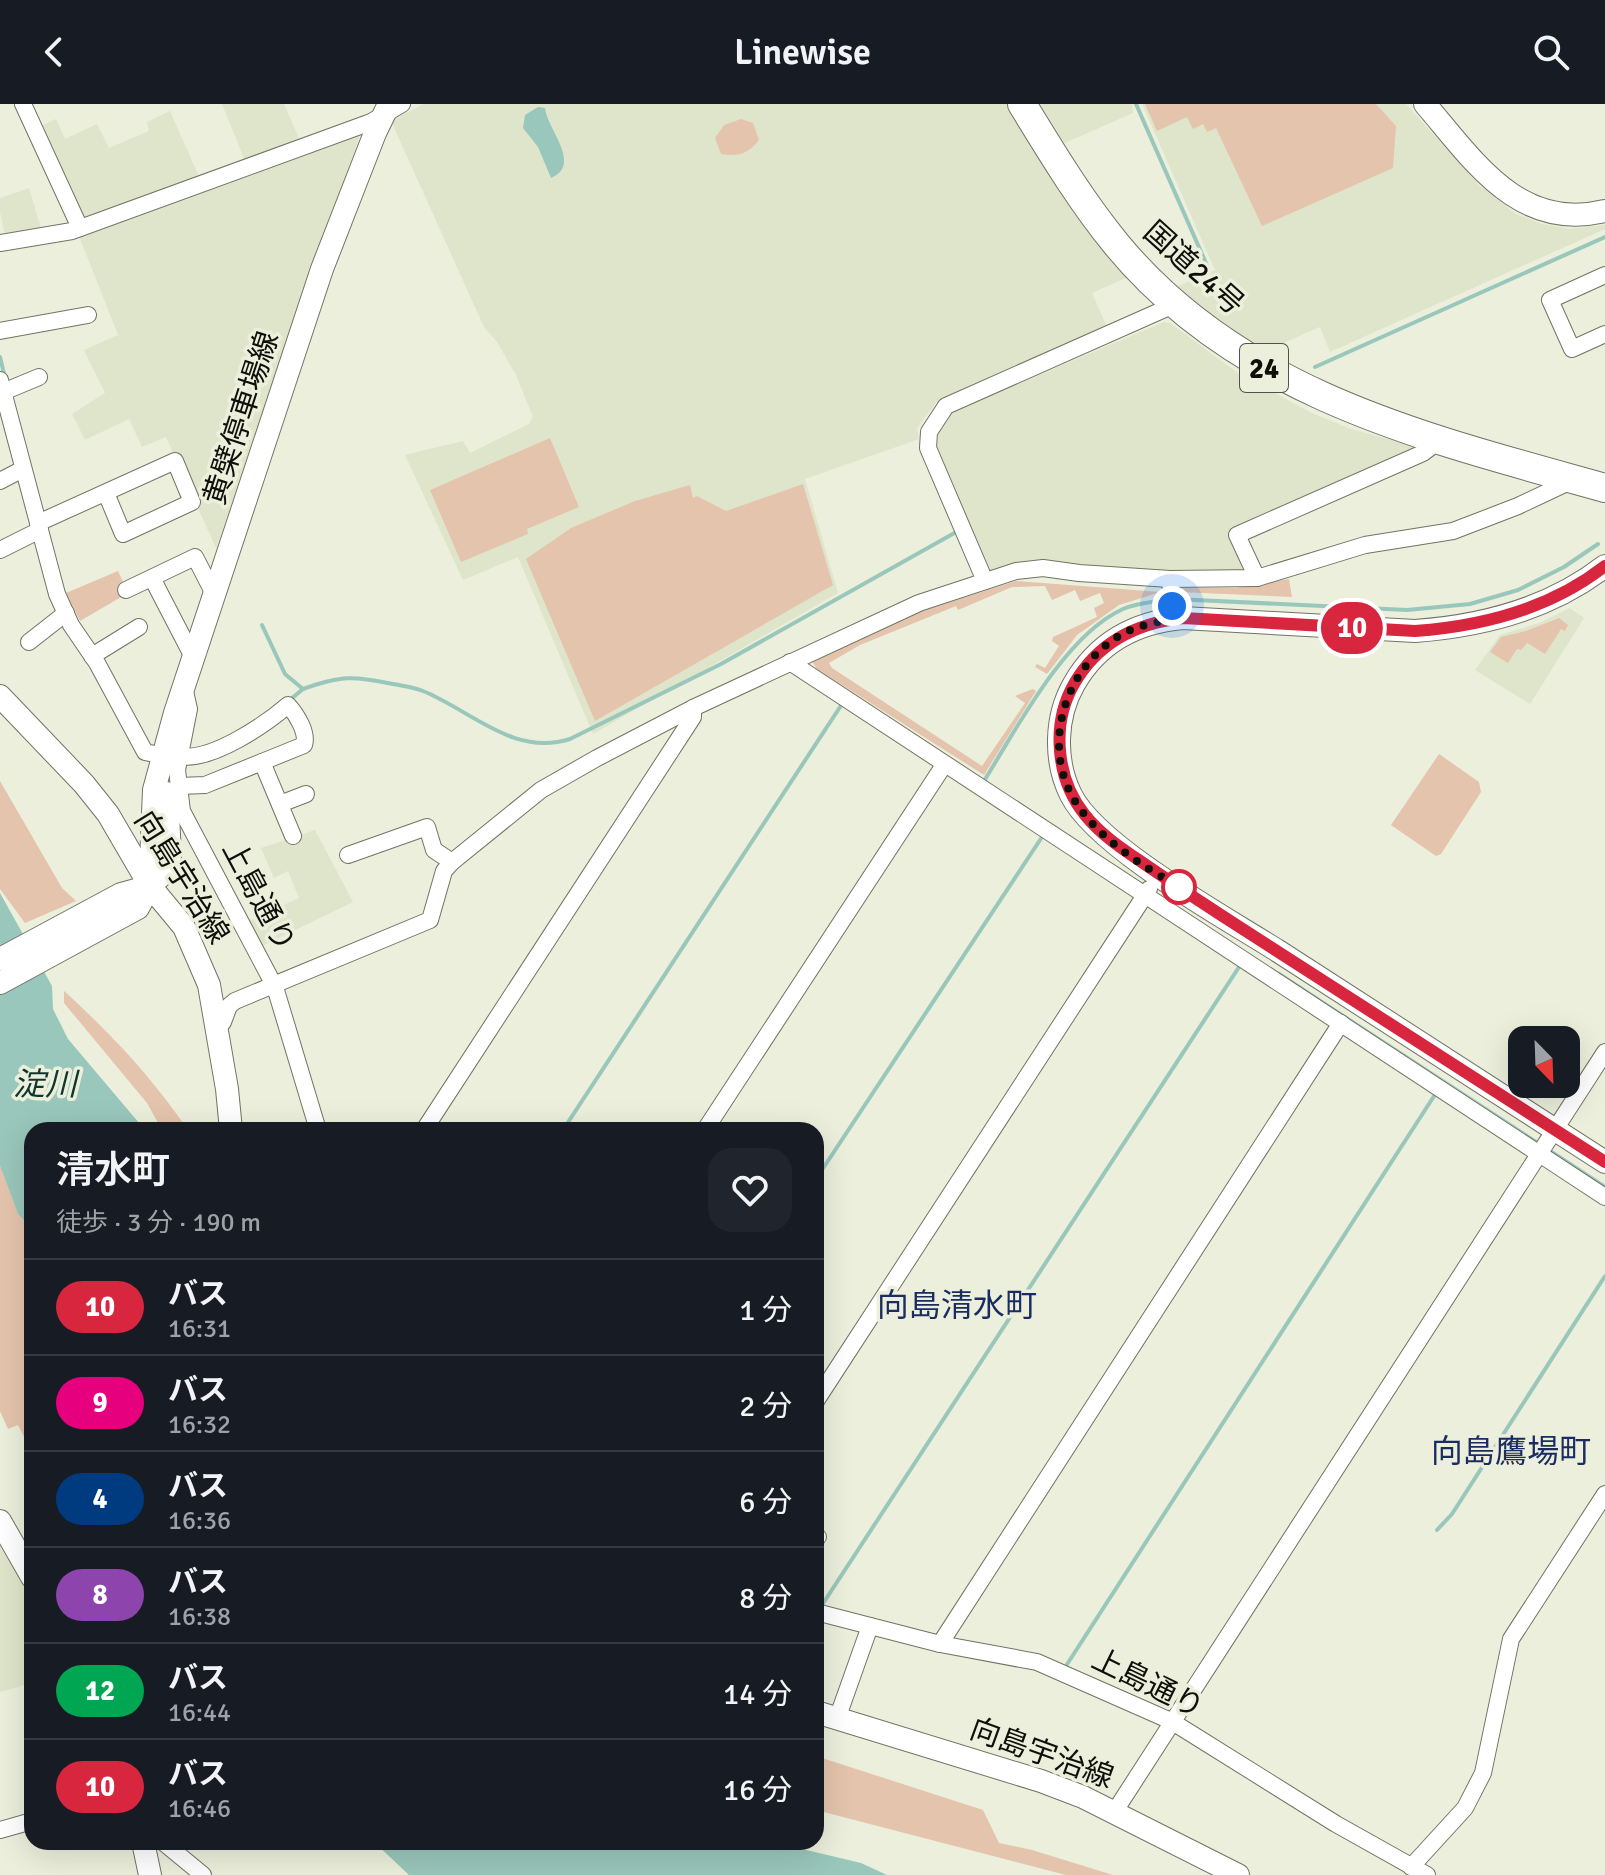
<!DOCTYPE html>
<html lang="ja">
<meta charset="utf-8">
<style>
:root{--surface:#171b24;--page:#20242c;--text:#f1f3f6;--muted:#9ea1a6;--line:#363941}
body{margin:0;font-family:Signika,"Noto Sans JP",sans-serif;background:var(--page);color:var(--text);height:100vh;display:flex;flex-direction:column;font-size:30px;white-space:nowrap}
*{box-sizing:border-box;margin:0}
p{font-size:26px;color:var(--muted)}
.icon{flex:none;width:44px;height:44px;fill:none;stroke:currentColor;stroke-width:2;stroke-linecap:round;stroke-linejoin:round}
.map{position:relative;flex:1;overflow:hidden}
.drawer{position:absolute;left:24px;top:1018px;width:800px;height:728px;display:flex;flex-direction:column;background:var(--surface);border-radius:24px;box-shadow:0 8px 32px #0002}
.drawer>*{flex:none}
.badge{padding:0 16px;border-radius:26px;font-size:28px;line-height:52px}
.needle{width:52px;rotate:157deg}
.fabs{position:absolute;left:1508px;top:922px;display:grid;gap:16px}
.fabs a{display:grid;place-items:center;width:72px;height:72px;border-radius:16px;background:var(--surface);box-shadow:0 8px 32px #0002;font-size:40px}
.you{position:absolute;width:40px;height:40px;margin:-20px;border:6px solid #fff;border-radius:50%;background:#1a73e8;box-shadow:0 0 0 12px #1a73e833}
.map>.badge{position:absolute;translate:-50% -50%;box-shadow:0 0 0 4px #fff}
.round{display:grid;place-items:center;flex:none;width:84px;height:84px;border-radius:24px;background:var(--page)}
.headline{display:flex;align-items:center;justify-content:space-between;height:136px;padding:0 32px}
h1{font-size:38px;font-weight:600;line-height:60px}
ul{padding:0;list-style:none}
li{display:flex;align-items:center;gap:24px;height:96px;padding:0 32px;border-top:2px solid var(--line)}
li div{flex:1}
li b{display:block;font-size:30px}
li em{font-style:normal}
li .badge{min-width:88px;font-weight:700;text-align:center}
header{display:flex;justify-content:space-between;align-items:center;height:104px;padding:0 32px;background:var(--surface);font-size:36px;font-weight:600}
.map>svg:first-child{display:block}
</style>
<header><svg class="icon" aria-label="back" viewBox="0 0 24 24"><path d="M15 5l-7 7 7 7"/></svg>Linewise<svg class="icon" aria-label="search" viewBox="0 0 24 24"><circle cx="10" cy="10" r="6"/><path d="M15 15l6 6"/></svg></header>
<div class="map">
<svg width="1605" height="1771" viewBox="0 0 1605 1771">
<rect width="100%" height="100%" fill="#ebefdb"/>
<g fill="#dfe5ca">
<path d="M222,0H284L301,39L246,59Z"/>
<path d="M424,0H1010L1079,114L1104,145L1130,172L1092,189L1107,223L936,299L917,324L919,335L805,375L838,489L593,630L518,453L463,476L405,351L463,337L470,349L529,320L533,313L516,271L497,238L484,223L391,17Z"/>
<path d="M1036,0H1132L1133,9L1060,41Z"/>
<path d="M1142,0H1406L1479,81L1516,110L1542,120L1570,125L1605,121V125L1330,248L1320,223L1260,249L1174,184L1215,166Z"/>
<path d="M170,7L200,75L88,116L79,114L39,23L56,15L65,35L97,20L109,44L149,27L147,18Z"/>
<path d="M359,27V34L216,444L166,333L142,343L129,315L85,336L72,310L105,289L84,246L118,231L79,132Z"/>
<path d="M29,84L42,128L6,135L0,108V94Z"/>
<path d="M1164,218L1170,219L1239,270L1312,309L1351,325L1421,344L1231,430L1246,466L987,471L932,334L947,310Z"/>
<path d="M1570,504L1584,514L1530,600L1475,566L1500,531L1539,519Z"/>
<path d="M315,726L353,798L260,843L248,817L299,794L288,767L274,774L261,744Z"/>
<path d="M0,1443L32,1494V1579L0,1588Z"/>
</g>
<g fill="#e5c4ad">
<path d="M1145,0H1376L1396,22L1393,64L1262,122L1216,24L1207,28L1203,20L1193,25L1187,13L1157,27Z"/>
<path d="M741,15L753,19L759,36C748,50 738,53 721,50L715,34L724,21Z"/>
<path d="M550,334L579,403L527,425L528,430L461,458L430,386Z"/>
<path d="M803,380L833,481L595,617L526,455L571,424L635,397L690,381L693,394L697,392L726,407Z"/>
<path d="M118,467L128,489L80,517L66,489Z"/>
<path d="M1289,475L1292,493L1179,488L1182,484H1236Z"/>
<path d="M1016,477L1161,488L1119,501L1077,531L1047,570L1035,563L1037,560L1045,564L1059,542L1052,537L1053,533L1097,513L1094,504L1104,499L1100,489L1080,497L1075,486L1052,496L1045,482L1012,483L958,506L956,502L860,541L829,559L832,564L982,662L1025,599L1015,592L1033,585L1036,587L984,671L817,565L810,554L925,506Z"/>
<path d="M1559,514L1568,521L1565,527L1561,525L1545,550L1527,539L1521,546L1517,545L1508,559L1490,548L1501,533L1526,527Z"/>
<path d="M1439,650L1479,678L1481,688L1441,750L1436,752L1391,721Z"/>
<path d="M0,677L62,784L76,797L25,819L0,785Z"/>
<path d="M64,887C113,932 150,971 188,1026H162L147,999L64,899Z"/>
<path d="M0,1062L18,1110L32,1125V1349L18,1321L8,1325L0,1307Z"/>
<path d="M816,1652L983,1706L999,1739L1032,1746L1113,1771H1066L816,1706Z"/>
</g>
<g fill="#9ac7bb">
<path d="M538,3L545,4C547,25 583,61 551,74L538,43L523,24L525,11Z"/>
<path d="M0,789L52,882L53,905L68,935L145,1026H32V1125L18,1110L0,1062Z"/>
<path d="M374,1738H745L771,1746L772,1741L777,1739L861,1759L887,1771H409Z"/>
</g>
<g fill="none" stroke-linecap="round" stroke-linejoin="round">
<g stroke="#9ac7bb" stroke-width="4">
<path d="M1136,0L1209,166"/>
<path d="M0,253L5,274"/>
<path d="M1315,263L1605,133"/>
<path d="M1174,495L1407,506L1470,500L1518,486L1564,463L1598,440"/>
<path d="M262,521L285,570L303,585C342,571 354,572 393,580C403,582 414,583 423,587C472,607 514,653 570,635L721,560L958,427"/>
<path d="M291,595L303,585"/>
<path d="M987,679L984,677C1017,624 1065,531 1123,505C1136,499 1152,498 1165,496"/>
<path d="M1279,870L1539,1040"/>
<path d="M563,1026L842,600"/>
<path d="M1547,1045L1605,1083"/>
<path d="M816,1075L1044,730"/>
<path d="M1437,1426L1452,1410L1605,1172"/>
<path d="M822,1501L1241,860"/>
<path d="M1064,1565L1436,989"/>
</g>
<g stroke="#717463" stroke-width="18">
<g id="street">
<path d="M23,0L80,124"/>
<path d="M0,139L72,127L371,18L402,0"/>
<path d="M1605,171L1550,196L1572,245L1605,230"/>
<path d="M0,227L88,211"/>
<path d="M0,276L57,490L71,521L97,559L145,648L164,652"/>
<path d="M3,288L39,273"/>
<path d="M0,377L23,365"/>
<path d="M38,419L175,357L192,398L123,430L106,389"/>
<path d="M0,446L40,426"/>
<path d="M152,474L193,553"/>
<path d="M1257,474L1237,431L1423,349L1440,336"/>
<path d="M1170,475L1173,515"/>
<path d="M985,477L928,344L929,328L946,302L1176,200"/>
<path d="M126,486L195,453L214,490"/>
<path d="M29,538L66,509"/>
<path d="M92,552L139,523"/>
<path d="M790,558L1605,1093"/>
<path d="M184,583L189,605L177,666L182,707L275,883L318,1026"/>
<path d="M180,652C211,658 266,620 288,601C297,611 308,629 304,641L262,658"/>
<path d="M179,682L205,681L262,658L293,732"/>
<path d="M280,700L306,690"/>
<path d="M348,751L427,723L434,746L452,758"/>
<path d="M215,919L223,918L229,902L235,897L430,816L444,767L452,758L541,686L597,654L693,604L919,499L1016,467L1043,464L1079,469L1170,475L1257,474L1365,441L1453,427L1518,402L1573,376"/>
<path d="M424,1026L693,613V604"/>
<path d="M705,1026L944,661"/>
<path d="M816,1297L1149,785"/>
<path d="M816,1431L818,1433"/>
<path d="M816,1508L940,1540L1037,1558L1171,1617L1336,1720L1427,1771"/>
<path d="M940,1540L1341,919"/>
<path d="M837,1615L870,1522"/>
<path d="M1115,1707L1605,948"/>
<path d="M0,1726L32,1717"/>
<path d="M163,1738L203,1771"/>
<path d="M1411,1763L1465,1704L1483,1669L1511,1535L1605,1390"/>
</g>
</g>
<g stroke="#717463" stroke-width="24">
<g id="secondary">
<path d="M1425,0C1474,57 1519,128 1605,107"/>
<path d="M1605,462C1550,505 1484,522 1415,527L1183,514C1136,518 1098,538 1074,580C1055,613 1054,657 1071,691C1097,743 1226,814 1278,847C1387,917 1496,987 1605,1058"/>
<path d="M0,592L84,680L108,710L150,782L184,823L209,881L227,985L231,1026"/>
<path d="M150,782L154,686L175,609L322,165L375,29L389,0"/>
<path d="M0,855L121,790L150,782"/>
<path d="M0,879L138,804L150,782L164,769L170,752L167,689"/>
<path d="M0,1417L32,1473"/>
<path d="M816,1608L1041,1677L1083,1693L1238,1771"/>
<path d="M143,1738L150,1771"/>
</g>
</g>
<g stroke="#717463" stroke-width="30">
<path id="highway" d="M1022,0C1052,49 1081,97 1117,141C1241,291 1427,334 1605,384"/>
</g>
<use href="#street" stroke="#fff" stroke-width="16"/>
<use href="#secondary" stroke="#fff" stroke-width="22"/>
<use href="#highway" stroke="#fff" stroke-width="28"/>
</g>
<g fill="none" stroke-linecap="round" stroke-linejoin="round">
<g stroke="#fff" stroke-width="18">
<path id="line" d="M1605,462C1550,505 1484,522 1415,527L1183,514C1136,519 1098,538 1074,580C1051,620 1056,675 1085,711C1102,732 1124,746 1146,761C1181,785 1216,808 1252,831C1370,907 1488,982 1605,1058"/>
</g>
<use href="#line" stroke="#d7263d" stroke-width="12"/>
<path stroke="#0f100a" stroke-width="8" stroke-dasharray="0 14.4" d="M1172,502L1173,515C1157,518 1140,521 1126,528C1068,558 1041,635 1072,692C1094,732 1141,761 1179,783"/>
</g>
<circle fill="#fff" stroke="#d7263d" stroke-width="4" cx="1179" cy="783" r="16"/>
<g text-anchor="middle" stroke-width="7" stroke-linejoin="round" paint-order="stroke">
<rect fill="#ebefdb" stroke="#515349" stroke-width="2" x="1240" y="240" width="48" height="48" rx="6"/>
<g font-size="28" font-weight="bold" fill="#0f100a">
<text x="1264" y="274">24</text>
</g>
<g font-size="30" fill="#0f100a" stroke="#ebefdb">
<text transform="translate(1194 164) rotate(42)" y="10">国道24号</text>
<text transform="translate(241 314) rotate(-72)" y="10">黄檗停車場線</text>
<text transform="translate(182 773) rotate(58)" y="10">向島宇治線</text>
<text transform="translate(259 792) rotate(62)" y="10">上島通り</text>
<text transform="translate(1148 1579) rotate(26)" y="10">上島通り</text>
<text transform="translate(1042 1649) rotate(20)" y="10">向島宇治線</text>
</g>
<g font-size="32" font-style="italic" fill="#0d372f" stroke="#ebefdb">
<text x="45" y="991">淀川</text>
</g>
<g font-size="32" fill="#1b2c63" stroke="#ebefdb">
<text x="957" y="1212">向島清水町</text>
<text x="1511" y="1358">向島鷹場町</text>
</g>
</g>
</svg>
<div class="fabs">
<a><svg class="needle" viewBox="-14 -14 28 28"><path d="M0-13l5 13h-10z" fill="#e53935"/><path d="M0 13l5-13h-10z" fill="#9ea1a6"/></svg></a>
</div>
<div class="you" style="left:1172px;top:502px"></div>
<b class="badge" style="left:1352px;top:524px;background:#d7263d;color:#fff">10</b>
<section class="drawer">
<div class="headline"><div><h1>清水町</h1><p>徒歩 · 3 分 · 190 m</p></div><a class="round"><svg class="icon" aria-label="heart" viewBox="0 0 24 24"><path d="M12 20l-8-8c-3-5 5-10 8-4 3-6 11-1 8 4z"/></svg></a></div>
<ul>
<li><span class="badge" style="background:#d7263d;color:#fff">10</span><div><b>バス</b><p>16:31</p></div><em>1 分</em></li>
<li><span class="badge" style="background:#e6007e;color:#fff">9</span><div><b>バス</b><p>16:32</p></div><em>2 分</em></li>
<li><span class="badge" style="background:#003b80;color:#fff">4</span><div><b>バス</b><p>16:36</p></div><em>6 分</em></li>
<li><span class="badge" style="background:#8e44ad;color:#fff">8</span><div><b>バス</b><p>16:38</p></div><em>8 分</em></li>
<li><span class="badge" style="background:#00a651;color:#fff">12</span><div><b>バス</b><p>16:44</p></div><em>14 分</em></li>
<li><span class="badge" style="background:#d7263d;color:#fff">10</span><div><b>バス</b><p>16:46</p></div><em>16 分</em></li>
</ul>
</section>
</div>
